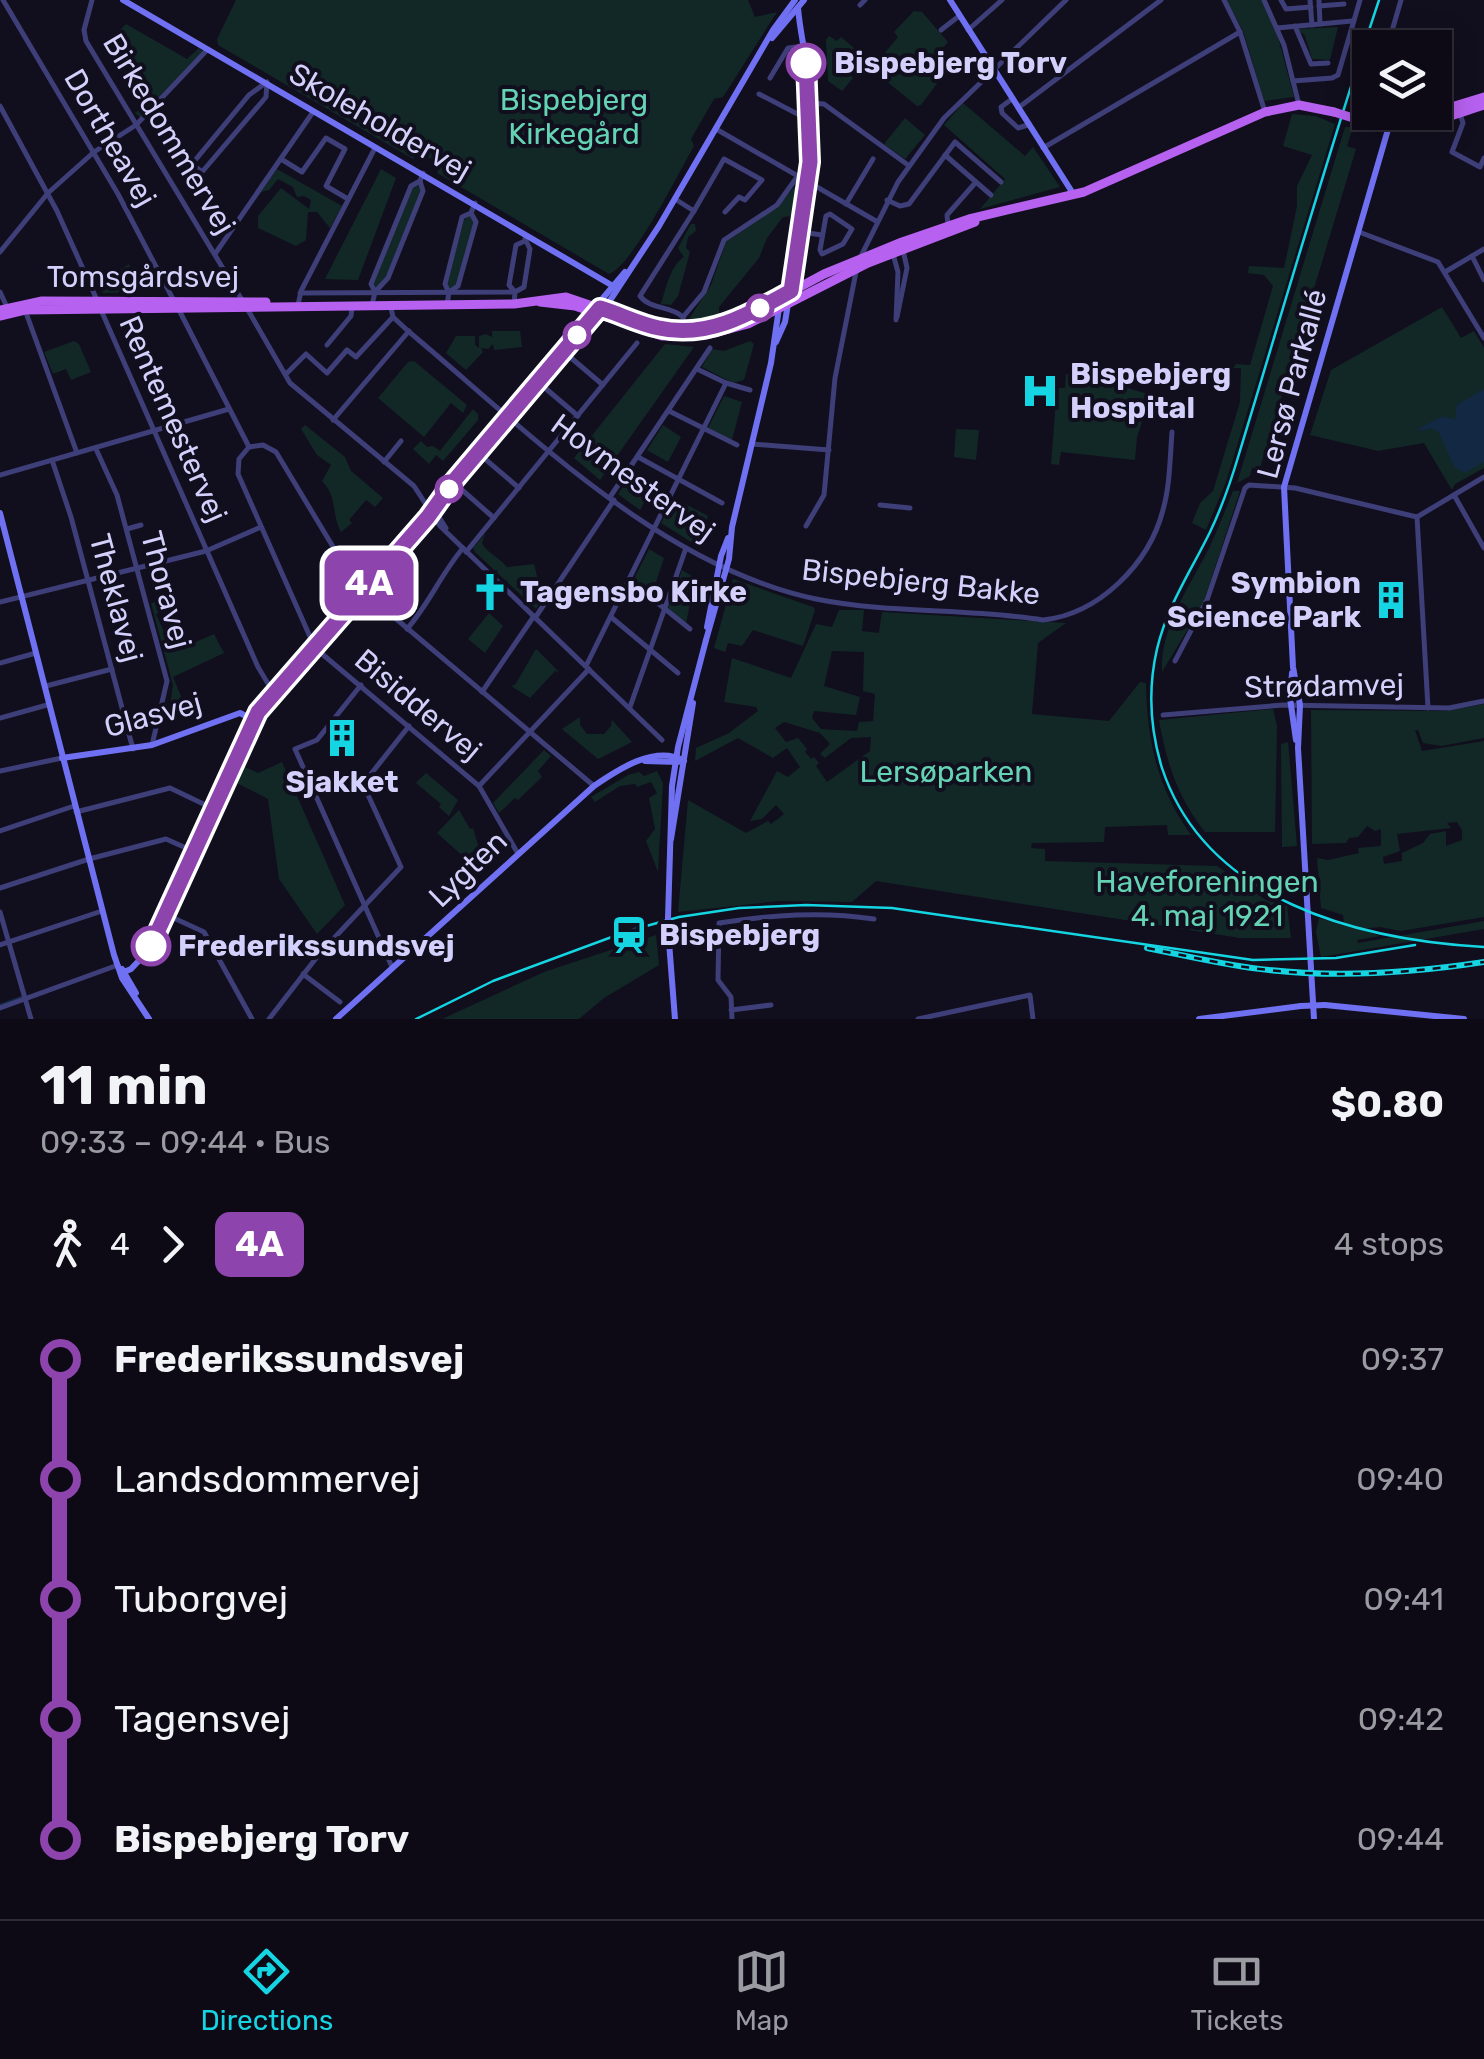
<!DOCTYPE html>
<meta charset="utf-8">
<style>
:root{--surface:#0d0a16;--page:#1b1823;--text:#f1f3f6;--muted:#9a9aa1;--line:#2d2b35;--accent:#15d5e2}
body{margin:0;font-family:Rubik,sans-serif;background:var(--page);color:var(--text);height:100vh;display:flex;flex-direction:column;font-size:38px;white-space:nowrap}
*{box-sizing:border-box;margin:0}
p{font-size:32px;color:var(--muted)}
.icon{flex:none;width:55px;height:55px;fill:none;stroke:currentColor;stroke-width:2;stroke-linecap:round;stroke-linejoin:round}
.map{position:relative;height:1019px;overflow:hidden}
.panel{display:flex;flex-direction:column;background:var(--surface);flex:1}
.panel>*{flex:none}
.badge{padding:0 20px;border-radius:15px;font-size:35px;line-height:65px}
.fabs{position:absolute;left:1352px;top:30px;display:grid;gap:20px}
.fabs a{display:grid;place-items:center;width:100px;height:100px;border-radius:0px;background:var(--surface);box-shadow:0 5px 25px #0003,0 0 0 2px var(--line);font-size:50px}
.map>.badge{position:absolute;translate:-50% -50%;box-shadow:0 0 0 5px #fff}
.legs{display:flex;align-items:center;gap:15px;height:110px;padding:0 40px;font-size:32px}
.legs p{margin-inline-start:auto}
.headline{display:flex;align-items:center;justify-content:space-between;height:170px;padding:0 40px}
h1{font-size:55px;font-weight:700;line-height:75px}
ul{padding:0 40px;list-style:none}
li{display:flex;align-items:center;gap:35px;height:120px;font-size:38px}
li i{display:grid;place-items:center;width:15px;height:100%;margin:0 12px;background:currentColor}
li i::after{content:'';width:25px;height:25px;margin:-12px;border:8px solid;border-radius:50%;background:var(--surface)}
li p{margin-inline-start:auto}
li:first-child i{background:linear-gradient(#0000 50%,currentColor 0)}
li:last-child i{background:linear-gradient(currentColor 50%,#0000 0)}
.tabs{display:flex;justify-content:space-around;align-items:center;height:140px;border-top:2px solid var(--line);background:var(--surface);font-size:28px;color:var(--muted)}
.tabs a{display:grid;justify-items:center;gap:5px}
.tabs .active{color:var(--accent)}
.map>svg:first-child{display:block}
</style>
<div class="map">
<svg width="1484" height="1019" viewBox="0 0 1484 1019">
<rect width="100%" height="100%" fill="#110e1e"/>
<g fill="#122826" fill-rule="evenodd">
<path d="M236,0H748L755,17L777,12L723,97L714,99L691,139L694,146C679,172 633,265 609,274L437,173L441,165L426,156L424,159L415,155L413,159L218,45L217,39Z"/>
<path d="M1226,0H1262L1276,29L1294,97L1264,101L1243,31Z"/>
<path d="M914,11L922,12L948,42L928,65L941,78L921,105L917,106L875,72L873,67L898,37L894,32Z"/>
<path d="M126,24L187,59L199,48L203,51L140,117L135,113L148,102L111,39Z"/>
<path d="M1338,27L1330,60L1312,59L1305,36L1298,29Z"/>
<path d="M829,36L837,41L841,37L854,48L842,66L853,78L842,91L828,81L826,40Z"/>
<path d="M963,103L1025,156L1033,147L1060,187L980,209L1005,179L944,125Z"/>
<path d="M1292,114L1315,116L1335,124L1226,482L1206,530L1192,523L1200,503L1213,491L1240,402L1241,368H1233L1236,364L1250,365L1273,286L1264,275L1248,273L1249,266L1284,268L1297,206V186L1312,155L1283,146Z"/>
<path d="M905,118L925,135L905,159L884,144Z"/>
<path d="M1345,127H1353L1347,146L1356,149L1260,468H1252L1250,476L1237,483Z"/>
<path d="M277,169L342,206L330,228L317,212H308L306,240L296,246L258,228V216L281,188L309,209L311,200L304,196L297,197L293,187L278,179L269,190L261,192Z"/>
<path d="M381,169L396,178L358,280L325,279Z"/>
<path d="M418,184L421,191L387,276L376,291L374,283L412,187Z"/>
<path d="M797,184L793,216L783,217L767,238L759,258L719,307V316L687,322L711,285L726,242L777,207Z"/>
<path d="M470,215L474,221L457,285L450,290L447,283L464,220Z"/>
<path d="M691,224H695L696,231L688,237L686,248L690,252L678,296L671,305L661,304C666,288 670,266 684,257L678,248Z"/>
<path d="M129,264L137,282V292L103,293L98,284Z"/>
<path d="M1442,307L1461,338L1474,331L1484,348V468L1455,484L1452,490L1424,443L1378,451L1310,435L1331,370Z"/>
<path d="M492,331H520L522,347L494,350L493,344L488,349L481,348L483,352L466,370L446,353L456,336H475V345L479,348V336L486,334L492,337Z"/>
<path d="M74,341L79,344L91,372L71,380L66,369L53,374L44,352Z"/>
<path d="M750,341L754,344L744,380L733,383L702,367L712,349L724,351Z"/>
<path d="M665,344L694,347L600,480L574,458Z"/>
<path d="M414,361L467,405L463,413L451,403L424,437L378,398L408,362Z"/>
<path d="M1066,374L1094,378L1151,395L1137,437L1135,460L1061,452L1059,465L1051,464L1057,388H1065Z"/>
<path d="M724,396L742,402L732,440L707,430Z"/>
<path d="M473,409L478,414V420L443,461L436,455L429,464L413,449L421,441L427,447L433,446L440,451Z"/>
<path d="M305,425L345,457L351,471L383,498L375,507L366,500L349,520L352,523L341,532C331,514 338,497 322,481L331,465L317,455L301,429Z"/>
<path d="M663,425L681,437L668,462L647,450Z"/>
<path d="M956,429L979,430L976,460L954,457Z"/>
<path d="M633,473L653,486L640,510L618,494Z"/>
<path d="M1233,491H1240L1203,604L1162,672C1160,630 1186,592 1205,556C1216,535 1224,513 1233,491Z"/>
<path d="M674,498L708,516L699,547L661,523Z"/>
<path d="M485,534L482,543C486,552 500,558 507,567L534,564L539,584L526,587L527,592L541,589L545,595L536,609L475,552L473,548Z"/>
<path d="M649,549L664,558L652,594L634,579Z"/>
<path d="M682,570L695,578L686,624L668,608Z"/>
<path d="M733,579L813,607L815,610L803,646L753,630L742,646L728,643L725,652L714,648Z"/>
<path d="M176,598L178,604L156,614L173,652L214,634L224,653L173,677L183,701L170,705L173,685L151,603Z"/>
<path d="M839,610H864L862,631L879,633L882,612L1066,623L1038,643L1032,714L1109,721L1140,682L1146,683C1147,740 1157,788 1191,835H1168L1167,825L1105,827L1104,842L1032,843L1031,848L1045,849V861L1217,866L1266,900L1287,906L1291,938H1240L876,881L852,902L779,901L678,912L688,800L746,833L768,821L771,824L784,814L776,805L762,819L750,821L777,771L788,777L800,767L787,748L773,758L738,738L695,761L696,748L729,733L758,711L756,707L724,702L732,658L791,678L816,624L832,627ZM832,651L864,652L863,691L875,694L873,721L859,722L857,731L821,729L812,718L814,711L856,715L860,697L824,686ZM784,722L820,733L830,744L820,754L825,758L851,738L871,737L870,751L827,782L816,766L819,763L814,757L811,759L805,752L807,749L798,738L786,742L775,728Z"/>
<path d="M489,613L503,626L485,653L468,639Z"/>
<path d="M536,649L559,672L555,671L530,698L511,686L515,685Z"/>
<path d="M1484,704V738L1441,746L1423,743L1418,730H1415L1422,751L1484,741V917L1401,931L1380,927L1359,929L1380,936L1357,940L1358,943L1484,921V929L1321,957L1316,932L1319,918L1344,925L1343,915L1321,908L1317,858L1328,860L1359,853L1358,848L1381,846V829L1375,831L1367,826L1358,837L1349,838L1346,843L1312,844L1311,710L1445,711ZM1457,822L1462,830V840L1446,846V831L1430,834L1423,843L1402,853V861L1384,864L1383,857L1400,851L1397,834L1451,828L1447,823Z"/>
<path d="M1273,709L1277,726L1275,832H1205C1178,799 1166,761 1159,720Z"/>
<path d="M580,717V725L587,734H604L611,726L612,720L632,742L598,759L562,729Z"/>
<path d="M1288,742L1297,846L1282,847L1281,744Z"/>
<path d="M544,750L551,756L538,771L542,777L518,800L515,798L499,813L493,803Z"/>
<path d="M282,762L345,905L317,934L279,879L268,799L235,782L243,766L258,773Z"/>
<path d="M657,771L663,783L658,872L646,841L655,829L649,798L657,793L651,782L637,787L635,784L620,786L595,802L591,797L628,775L639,772L644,776Z"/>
<path d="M426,773L458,800L449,816L439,807L441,804L416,783Z"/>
<path d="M459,810L470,829L473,828L478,845L482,846L464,857L437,833Z"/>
<path d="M656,935L659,965L604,998L579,1019H442L544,972Z"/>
</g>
<path fill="#122843" d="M1484,389V462L1465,473L1454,467L1439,432L1431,428L1420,431L1419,428L1444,416L1455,420L1457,405Z"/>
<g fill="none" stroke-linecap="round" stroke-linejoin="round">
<path stroke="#122843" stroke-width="2.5" d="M0,1005L22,997"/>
<g stroke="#3e3e79" stroke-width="5">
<path d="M3,0L118,194L174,301"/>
<path d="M92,0L84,30L86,41L242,300"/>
<path d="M1224,0L1240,32L1265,112"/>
<path d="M1264,0L1284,45L1299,105"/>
<path d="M1281,0L1286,9L1311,7"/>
<path d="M1310,0L1312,25"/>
<path d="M1319,0L1320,24"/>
<path d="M860,5L865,0"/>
<path d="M1319,6L1344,4"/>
<path d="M1295,26L1311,64L1328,63"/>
<path d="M1277,28L1352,21"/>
<path d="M941,30L959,16"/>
<path d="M968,30L1002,0"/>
<path d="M1387,48L1401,0"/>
<path d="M770,78L788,48L804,46"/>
<path d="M1293,81L1332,78L1338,75L1360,0"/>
<path d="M267,82L266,97L202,172L192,164L249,95Z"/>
<path d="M759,94L811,121"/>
<path d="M1012,99L1001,107L1002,113L1018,128L1028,125"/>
<path d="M810,103L824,104L908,165"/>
<path d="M0,106L57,211L97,300"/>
<path d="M1018,108L1161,0"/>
<path d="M1460,114L1463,123L1452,152L1480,167L1484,158"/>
<path d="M716,129L876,221"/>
<path d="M1043,148L1240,32"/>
<path d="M945,155L991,195"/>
<path d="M281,159L302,172L326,138L345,149L326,186L348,199"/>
<path d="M675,199L694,211L640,296C650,310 670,305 683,317L684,330"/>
<path d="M887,200L900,206L909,204L955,142L1001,182"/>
<path d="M846,204L873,159"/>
<path d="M694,211L724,159L762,180L745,200L739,197L725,212"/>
<path d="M830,214L852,229L843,244L822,254L820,250L826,216Z"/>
<path d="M948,225L947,215L976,182"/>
<path d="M801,232L822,235"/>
<path d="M1359,232L1438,262L1484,338"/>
<path d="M0,252L48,193L94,152L136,125L207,50"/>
<path d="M215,254L313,112"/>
<path d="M893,254L898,272L896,320"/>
<path d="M861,256L898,182L944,118L1066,0"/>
<path d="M1472,256L1484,280"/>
<path d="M1445,272L1484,249"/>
<path d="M448,291L445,284L462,217L471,213"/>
<path d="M0,292L7,307"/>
<path d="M375,292L371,284L411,186L420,181"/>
<path d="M300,293L515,292L509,285L516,245L525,241"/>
<path d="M514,304L515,292L524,287L530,249L525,239"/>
<path d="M298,305L301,291L375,148"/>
<path d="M372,305L375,292L388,278L423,191L420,181L423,173"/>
<path d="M447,305L449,292L458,286L476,222L471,213L475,203"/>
<path d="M178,308L249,447"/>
<path d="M391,308L393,317L408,331C527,430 659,566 816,599C890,614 968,608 1043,620C1099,614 1149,564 1163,510C1170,485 1170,458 1172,432"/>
<path d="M25,310L77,453"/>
<path d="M101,310L258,667L276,697"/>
<path d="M248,310L290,383L414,486L440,526L662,740"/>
<path d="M683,317L704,292L724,240L777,205L797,177"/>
<path d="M897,317L907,268L903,250"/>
<path d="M327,345L351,316L352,308"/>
<path d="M563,351L603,385"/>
<path d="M697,369L726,383L750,390"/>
<path d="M286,374L306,354L327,373L347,350L356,357L393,317"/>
<path d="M538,382L578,416"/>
<path d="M669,411L737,445"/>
<path d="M333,420L409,331"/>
<path d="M752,444L829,450"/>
<path d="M249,447L239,459L238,474L315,648L479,786L517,852"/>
<path d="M249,447L263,445L276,452L356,585L594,786"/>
<path d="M96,449L117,495L167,681L152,745"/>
<path d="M478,453L519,488"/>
<path d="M638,457L722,503"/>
<path d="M52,460L71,517L133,749"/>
<path d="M384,462L401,441"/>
<path d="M0,475L229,409"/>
<path d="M453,482L494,518"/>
<path d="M1454,495L1484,548"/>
<path d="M610,497L710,348"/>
<path d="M880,505L910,508"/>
<path d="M433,508L446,528"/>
<path d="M1417,517L1428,708"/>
<path d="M1417,517L1484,477"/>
<path d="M806,526L824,495L835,378L856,272"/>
<path d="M127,529L141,525"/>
<path d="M466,552L637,343"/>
<path d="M629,580L690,629"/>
<path d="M0,602L206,551L261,527"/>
<path d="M611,617L678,673"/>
<path d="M535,618L614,500"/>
<path d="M407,629C429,604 441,574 463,548"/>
<path d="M1175,661L1207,600L1245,488L1249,485L1295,488L1417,517"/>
<path d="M0,663L36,653"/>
<path d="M586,666L726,383"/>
<path d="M361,685L317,740L295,749L392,967"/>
<path d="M46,686L112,669"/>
<path d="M482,692L534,616"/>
<path d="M630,707L686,548"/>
<path d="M1163,715L1283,705L1449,708L1484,701"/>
<path d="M0,718L47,705"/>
<path d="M0,771L62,758"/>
<path d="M479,786L589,669"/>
<path d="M76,812L170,788L214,809"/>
<path d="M0,831L74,806"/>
<path d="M0,888L89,859L166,839L195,852"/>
<path d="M0,912L31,1019"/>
<path d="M165,914L204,932L252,1019"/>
<path d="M0,945L102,911"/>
<path d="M303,974L340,1002"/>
<path d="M0,1008L118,965"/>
<path d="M731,1010L771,1005"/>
<path d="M269,1019L320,953L401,867L363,784L409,726"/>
<path d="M732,1019L731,997L718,980L719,923C771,915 822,911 874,919"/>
<path d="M918,1019L1030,995L1033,1019"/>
</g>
<g stroke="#7071f2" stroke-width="6">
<path d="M123,0L613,286"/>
<path d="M950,0L1074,195"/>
<path d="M798,8C800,32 806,55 808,78C814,135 810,189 798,244"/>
<path d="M772,38L804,0"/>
<path d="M782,296L798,245"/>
<path d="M601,305L603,298L625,272"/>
<path d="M776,342L785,322L795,262"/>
<path d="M0,513L114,955L122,978L149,1019"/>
<path d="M422,519L444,489"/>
<path d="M413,531L432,513L453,482L600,307L609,302L659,226L773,30L795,0"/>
<path d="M707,627L721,556L728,538"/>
<path d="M706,640L729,559L732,527L771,363L779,308"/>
<path d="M1292,673L1290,698L1296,740"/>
<path d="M246,739L252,722L269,698"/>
<path d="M240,753L290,678L414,529"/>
<path d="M62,758L152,745L240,713L254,720"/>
<path d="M645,761L678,762"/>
<path d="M671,839L693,703"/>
<path d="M668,918L672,786L678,747L706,640"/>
<path d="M668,929L675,1019"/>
<path d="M122,969L136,993"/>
<path d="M124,972L131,969L148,951L242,751"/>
<path d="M1325,1005L1464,1019"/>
<path d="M336,1019L594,786C617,770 656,744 684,761"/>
<path d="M1199,1019L1301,1006"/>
<path d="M1314,1019L1298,748L1300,705L1293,667L1284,487L1389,126"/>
</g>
<g stroke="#b661f0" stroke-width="9">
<path d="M1435,112L1484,97"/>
<path d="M1353,118C1392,141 1445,117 1484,105"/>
<path d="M1362,118L1390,120L1433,112"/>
<path d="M540,302L575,306L662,336L707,335L748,324L868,263L975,222"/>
<path d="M0,310L42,301L266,302"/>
<path d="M0,316L25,310L514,304L566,297L657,328L706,329L746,316L824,274L902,242L969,219L1084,192L1265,112L1299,105L1334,112"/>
</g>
<g stroke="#15d5e2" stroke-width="2.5">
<path d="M1379,0C1329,150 1285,303 1239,454C1231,481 1222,507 1210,532C1191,571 1167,606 1157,649C1148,688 1150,729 1162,768C1206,901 1359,940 1484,947"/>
<path d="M416,1019L493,981L628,931L679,917L739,908L806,905L892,908L1253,960L1336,958L1415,945"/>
</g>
<g stroke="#15d5e2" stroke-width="6">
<path id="rail" d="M1147,948C1188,956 1228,966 1269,970C1341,978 1412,973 1484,962"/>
</g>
<use href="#rail" stroke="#110e1e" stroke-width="2.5" stroke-dasharray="8" stroke-linecap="butt"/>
<g stroke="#7071f2" stroke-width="6">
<path d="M668,918V929"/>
<path d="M1301,1006L1325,1005"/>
</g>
<path stroke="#b661f0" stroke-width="9" d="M1334,112L1353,118"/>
</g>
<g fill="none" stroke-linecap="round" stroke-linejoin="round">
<g stroke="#fff" stroke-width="22">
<path id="line-1" d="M151,946L258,712L428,517L453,482L600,308C620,314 639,324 659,328C707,339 750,314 791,291L810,162L806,63"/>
</g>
<use href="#line-1" stroke="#8e44ad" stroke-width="15"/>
</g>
<defs>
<g id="hospital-bare" transform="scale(3)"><path d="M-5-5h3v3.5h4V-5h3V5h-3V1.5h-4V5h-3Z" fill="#15d5e2" stroke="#110e1e" stroke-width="2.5" paint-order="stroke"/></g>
<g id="church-bare" transform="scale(3)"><path d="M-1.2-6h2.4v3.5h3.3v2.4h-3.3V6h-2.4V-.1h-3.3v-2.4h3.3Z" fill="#15d5e2" stroke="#110e1e" stroke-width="2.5" paint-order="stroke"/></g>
<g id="building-bare" transform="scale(3)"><path d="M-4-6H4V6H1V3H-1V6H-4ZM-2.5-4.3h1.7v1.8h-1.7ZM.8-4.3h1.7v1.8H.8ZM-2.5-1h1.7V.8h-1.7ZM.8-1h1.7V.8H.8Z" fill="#15d5e2" stroke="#110e1e" stroke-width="2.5" paint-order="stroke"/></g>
<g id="station-bare" transform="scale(3)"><path d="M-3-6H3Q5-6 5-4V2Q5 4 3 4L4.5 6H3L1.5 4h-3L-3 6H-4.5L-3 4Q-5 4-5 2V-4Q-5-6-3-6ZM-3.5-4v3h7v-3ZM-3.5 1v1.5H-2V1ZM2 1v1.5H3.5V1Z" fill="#15d5e2" stroke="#110e1e" stroke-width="2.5" paint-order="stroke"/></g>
</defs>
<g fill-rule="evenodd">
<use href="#hospital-bare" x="1040" y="391"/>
<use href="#church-bare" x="490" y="592"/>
<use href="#building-bare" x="1391" y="600"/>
<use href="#building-bare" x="342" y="738"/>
<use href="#station-bare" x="629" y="935"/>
</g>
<g fill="#fff" stroke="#8e44ad" stroke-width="5">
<circle cx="806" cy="63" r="18"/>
<circle cx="760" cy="308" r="12"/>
<circle cx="577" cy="335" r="12"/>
<circle cx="449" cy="489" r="12"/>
<circle cx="151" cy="946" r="18"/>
</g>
<g text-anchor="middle" stroke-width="8" stroke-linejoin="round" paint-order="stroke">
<g font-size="30" font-weight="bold" fill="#d3d0fb" stroke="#110e1e" text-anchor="start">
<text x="834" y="73">Bispebjerg Torv</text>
<text x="178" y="956">Frederikssundsvej</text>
</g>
<g font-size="30" fill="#63d3b3" stroke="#110e1e">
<text x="574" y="110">Bispebjerg<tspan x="574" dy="34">Kirkegård</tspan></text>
<text x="946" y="782">Lersøparken</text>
<text x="1207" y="892">Haveforeningen<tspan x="1207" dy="34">4. maj 1921</tspan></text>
</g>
<g font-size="30" fill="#d3d0fb" stroke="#110e1e">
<text transform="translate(380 122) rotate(30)" y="10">Skoleholdervej</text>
<text transform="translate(169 134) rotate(59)" y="10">Birkedommervej</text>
<text transform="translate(110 138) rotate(60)" y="10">Dortheavej</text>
<text x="143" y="287">Tomsgårdsvej</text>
<text transform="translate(1292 384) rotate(-75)" y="10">Lersø Parkallé</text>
<text transform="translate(173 419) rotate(66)" y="10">Rentemestervej</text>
<text transform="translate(633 478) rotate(36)" y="10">Hovmestervej</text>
<text transform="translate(921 582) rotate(6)" y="10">Bispebjerg Bakke</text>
<text transform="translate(166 590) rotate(75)" y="10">Thoravej</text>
<text transform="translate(116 598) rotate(75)" y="10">Theklavej</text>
<text transform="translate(1324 686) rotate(-1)" y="10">Strødamvej</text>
<text transform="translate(418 705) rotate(40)" y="10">Bisiddervej</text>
<text transform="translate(153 715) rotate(-15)" y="10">Glasvej</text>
<text transform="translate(468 869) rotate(-44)" y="10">Lygten</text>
</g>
<g font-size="30" font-weight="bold" fill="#d3d0fb" stroke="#110e1e" text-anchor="start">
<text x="1070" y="384">Bispebjerg<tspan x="1070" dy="34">Hospital</tspan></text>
<text x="1361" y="593" text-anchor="end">Symbion<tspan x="1361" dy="34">Science Park</tspan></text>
<text x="520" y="602">Tagensbo Kirke</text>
<text x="342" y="792" text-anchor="middle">Sjakket</text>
<text x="659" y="945">Bispebjerg</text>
</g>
</g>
</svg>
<div class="fabs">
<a><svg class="icon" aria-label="layers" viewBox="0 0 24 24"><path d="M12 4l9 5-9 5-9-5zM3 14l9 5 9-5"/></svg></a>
</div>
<b class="badge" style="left:369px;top:583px;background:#8e44ad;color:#fff">4A</b>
</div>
<section class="panel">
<div class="headline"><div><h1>11 min</h1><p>09:33 – 09:44 · Bus</p></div><b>$0.80</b></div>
<div class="legs"><svg class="icon" aria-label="walk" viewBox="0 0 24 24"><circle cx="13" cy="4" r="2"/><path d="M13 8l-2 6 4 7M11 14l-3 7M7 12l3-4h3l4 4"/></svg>4<svg class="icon" aria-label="forward" viewBox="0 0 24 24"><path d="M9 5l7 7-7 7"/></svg><b class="badge" style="background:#8e44ad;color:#fff">4A</b><p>4 stops</p></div>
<ul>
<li><i style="color:#8e44ad"></i><b>Frederikssundsvej</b><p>09:37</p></li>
<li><i style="color:#8e44ad"></i><span>Landsdommervej</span><p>09:40</p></li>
<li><i style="color:#8e44ad"></i><span>Tuborgvej</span><p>09:41</p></li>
<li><i style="color:#8e44ad"></i><span>Tagensvej</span><p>09:42</p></li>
<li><i style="color:#8e44ad"></i><b>Bispebjerg Torv</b><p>09:44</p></li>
</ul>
</section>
<nav class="tabs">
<a class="active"><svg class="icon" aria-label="directions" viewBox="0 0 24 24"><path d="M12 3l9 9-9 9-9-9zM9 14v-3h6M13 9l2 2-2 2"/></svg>Directions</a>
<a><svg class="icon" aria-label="map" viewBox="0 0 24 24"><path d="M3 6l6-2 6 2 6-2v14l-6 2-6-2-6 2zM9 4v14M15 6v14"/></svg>Map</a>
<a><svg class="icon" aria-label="tickets" viewBox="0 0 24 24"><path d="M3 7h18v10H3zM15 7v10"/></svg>Tickets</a>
</nav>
